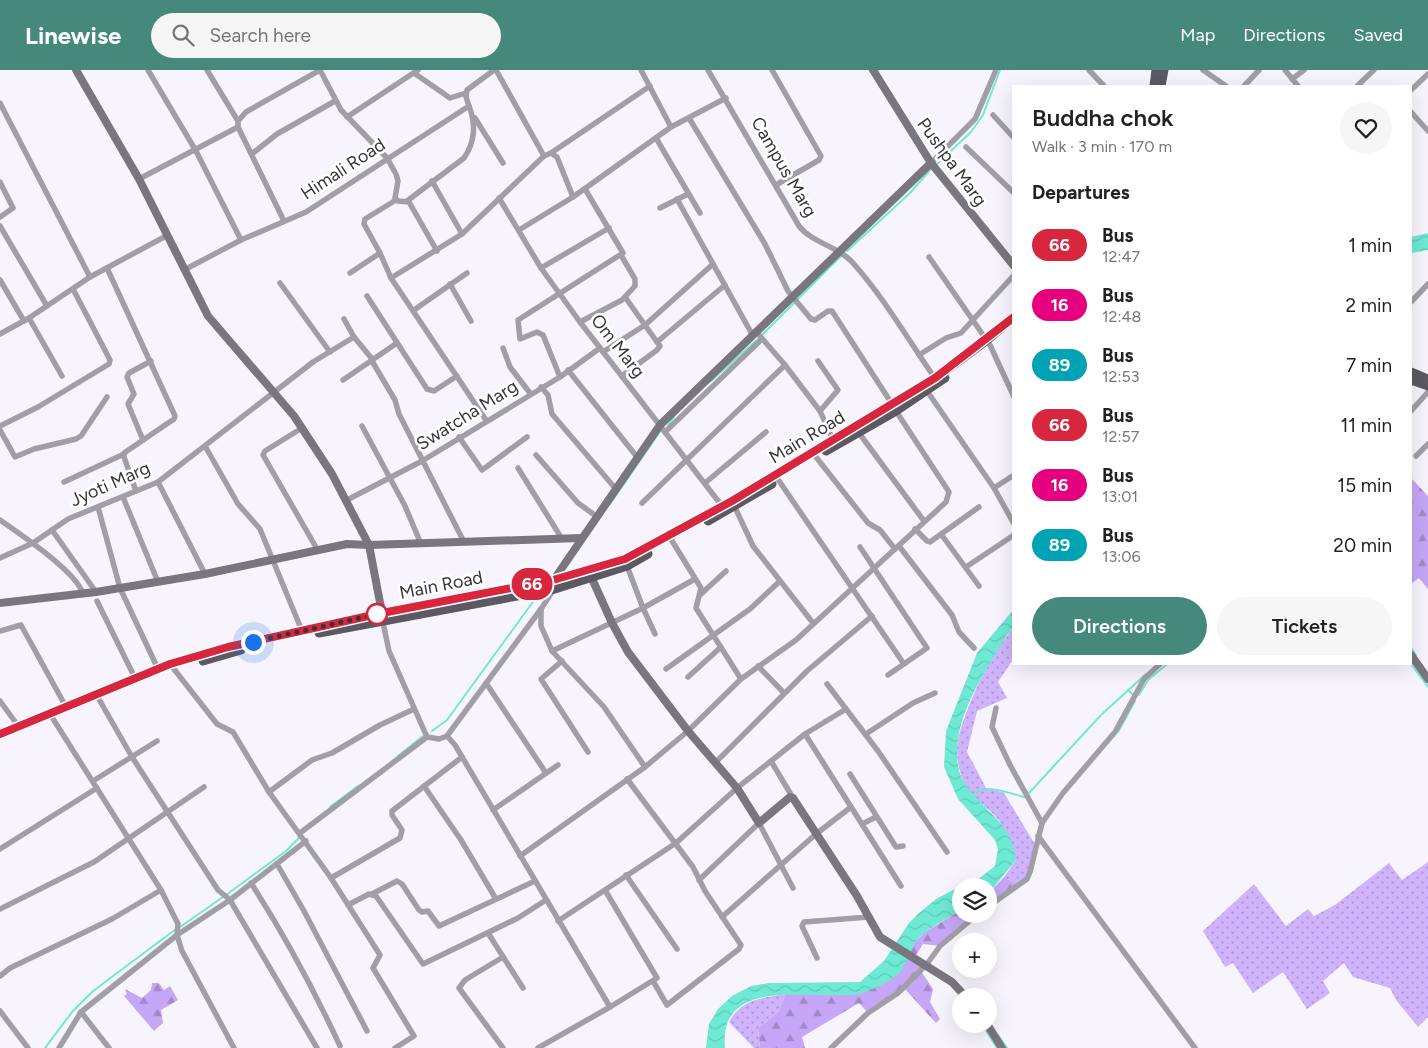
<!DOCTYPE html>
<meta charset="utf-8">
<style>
:root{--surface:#fff;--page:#f6f6f6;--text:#222;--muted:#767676;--accent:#45897c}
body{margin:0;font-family:Figtree,sans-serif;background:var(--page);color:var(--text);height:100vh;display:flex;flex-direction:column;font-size:19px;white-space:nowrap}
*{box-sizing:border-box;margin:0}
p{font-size:16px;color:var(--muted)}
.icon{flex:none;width:28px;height:28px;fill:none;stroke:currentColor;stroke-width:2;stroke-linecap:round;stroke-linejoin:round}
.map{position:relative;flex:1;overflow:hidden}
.side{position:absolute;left:1012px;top:15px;width:400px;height:580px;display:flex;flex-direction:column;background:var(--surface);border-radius:0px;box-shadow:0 5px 20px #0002}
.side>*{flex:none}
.badge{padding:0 10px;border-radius:16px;font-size:18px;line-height:32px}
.buttons{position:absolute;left:952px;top:808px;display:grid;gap:10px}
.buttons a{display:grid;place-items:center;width:45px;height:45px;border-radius:50%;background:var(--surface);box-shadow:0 5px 20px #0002;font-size:25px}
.you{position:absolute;width:25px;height:25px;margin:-12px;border:4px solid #fff;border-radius:50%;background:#1a73e8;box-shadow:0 0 0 8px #1a73e833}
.map>.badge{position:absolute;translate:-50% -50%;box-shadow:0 0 0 2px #fff}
h2{padding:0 20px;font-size:19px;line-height:45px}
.round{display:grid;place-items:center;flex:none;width:52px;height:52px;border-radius:26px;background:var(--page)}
.headline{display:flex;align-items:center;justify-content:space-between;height:85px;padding:0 20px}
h1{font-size:24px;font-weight:600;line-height:38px}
.action{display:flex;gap:10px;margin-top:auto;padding:10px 20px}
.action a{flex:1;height:58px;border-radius:30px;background:var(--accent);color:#fff;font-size:20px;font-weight:600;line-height:58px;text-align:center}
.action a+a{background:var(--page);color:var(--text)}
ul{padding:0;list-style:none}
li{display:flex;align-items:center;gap:15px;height:60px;padding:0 20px}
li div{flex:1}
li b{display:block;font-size:19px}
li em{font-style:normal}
li .badge{min-width:55px;font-weight:700;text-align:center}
header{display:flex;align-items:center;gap:30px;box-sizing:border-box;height:70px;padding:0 25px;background:var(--accent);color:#fff}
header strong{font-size:24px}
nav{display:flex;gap:28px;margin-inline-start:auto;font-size:18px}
.search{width:350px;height:45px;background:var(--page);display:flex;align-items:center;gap:12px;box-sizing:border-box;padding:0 18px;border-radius:28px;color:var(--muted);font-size:19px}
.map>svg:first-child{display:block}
</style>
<header>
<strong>Linewise</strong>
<div class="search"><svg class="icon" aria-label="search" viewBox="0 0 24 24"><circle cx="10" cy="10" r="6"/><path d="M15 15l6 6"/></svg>Search here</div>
<nav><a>Map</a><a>Directions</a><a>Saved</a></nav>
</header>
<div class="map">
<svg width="1428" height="978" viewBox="0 0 1428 978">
<defs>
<pattern id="green-dots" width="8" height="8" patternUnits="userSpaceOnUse" patternTransform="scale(1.25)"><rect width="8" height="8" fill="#d0b3fd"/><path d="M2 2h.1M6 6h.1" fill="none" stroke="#aa92ce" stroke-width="1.8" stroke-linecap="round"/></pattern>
<pattern id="forest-firs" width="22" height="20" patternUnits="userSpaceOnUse" patternTransform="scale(1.25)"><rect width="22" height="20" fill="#c6a6f6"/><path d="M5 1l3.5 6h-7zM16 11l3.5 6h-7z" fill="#a288c8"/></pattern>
<pattern id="water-waves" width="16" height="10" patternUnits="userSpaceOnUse" patternTransform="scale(1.25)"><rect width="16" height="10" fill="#6eead4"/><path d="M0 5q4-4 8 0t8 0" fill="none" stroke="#60c9b7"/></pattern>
</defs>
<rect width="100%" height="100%" fill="#f8f4fe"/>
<g fill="url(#green-dots)">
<path d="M1014,558V588L998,612L1007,628L977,641L967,682L986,718L1004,723L1036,776L1030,802L1020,816L1004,807L1016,790C1011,777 1007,762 999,751C990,738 972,729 965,715C959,701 955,686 958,670C964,640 992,580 1014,558Z"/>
<path d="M1428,792V947L1418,957L1396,930L1390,918L1353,907L1344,893L1323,911L1330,923L1307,939L1283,902L1253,923L1233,893L1225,897L1203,861L1254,814L1286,856L1308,839L1314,846L1335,835L1389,793L1402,810Z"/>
<path d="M786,924L778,942L758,958L760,978H754L729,952C741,929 762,928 786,924Z"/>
</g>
<g fill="url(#forest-firs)">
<path d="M1411,408L1428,426V519L1419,508L1411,514Z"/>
<path d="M1004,807L1020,816L989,836V823Z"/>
<path d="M961,840V844H978L940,876L923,874L915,887L927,894L921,901L933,919L930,932L940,949L936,953L904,918L868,943L859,933L802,967L805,978H760L758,958L778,942L786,924H859L899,903L915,872L925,862Z"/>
<path d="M152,913H159L164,920L170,916L178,930L161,940L163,953L154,961L124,926L127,924L125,919L142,928L151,920Z"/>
</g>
<g fill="url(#water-waves)">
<path d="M1428,163V180L1411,183V167Z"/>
<path d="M1014,539V558L1007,565C985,602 951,650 958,695C960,712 973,724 984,736C1000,752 1014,765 1016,790L989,823V816H962L972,814L995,796L998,779L995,770L958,729L944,697L946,661L977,583Z"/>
<path d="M961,816V840C946,850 930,856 917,870C909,879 908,894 899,903C894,909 883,914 877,917C872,919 864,923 859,924C817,931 718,903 725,978H706L709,954L718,939L732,926L751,916L769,913L860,912L884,891L909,853L919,843L936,829Z"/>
</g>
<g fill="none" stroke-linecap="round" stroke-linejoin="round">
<g stroke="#6eead4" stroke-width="2">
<path d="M936,95L971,62L983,45L1000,0"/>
<path d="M847,181L910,123L930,100"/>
<path d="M711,311L758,269L841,186"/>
<path d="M668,355L674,347"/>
<path d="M610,434L661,360"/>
<path d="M1411,578L1416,585"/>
<path d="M1411,594L1428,617"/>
<path d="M1128,620L1132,624"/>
<path d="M1139,625L1148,610L1167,594"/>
<path d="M432,661L447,650L535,529L541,526"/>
<path d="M1118,662L1135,631"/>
<path d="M398,686L423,666"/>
<path d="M1029,723L1101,645L1146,604"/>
<path d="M972,726C984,712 1008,723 1024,727"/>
<path d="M330,737L358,716"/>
<path d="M226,825L286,781L300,767"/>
<path d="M180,857L223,827"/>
<path d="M982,954L997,978"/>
<path d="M998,965L1007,978"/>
<path d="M45,978L72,942L93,921L176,859"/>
</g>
<g stroke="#a19fa5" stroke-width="5.5">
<path d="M148,0L196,81L241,170"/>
<path d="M207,0L238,51"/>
<path d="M496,0L544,86"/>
<path d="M641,0L671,57"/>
<path d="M708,0L799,156C812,173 838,176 853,193C885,229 909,271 936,310"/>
<path d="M772,0L821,86L819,90L776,115"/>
<path d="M1089,0L1104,16"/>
<path d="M1203,0L1226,16"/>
<path d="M1285,0L1298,16"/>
<path d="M414,3L450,28L466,23"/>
<path d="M1292,9L1304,0"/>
<path d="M1244,16L1259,0"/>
<path d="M1357,16L1374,0"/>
<path d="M1411,20L1428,4"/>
<path d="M0,33L90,207"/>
<path d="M1411,42L1428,61"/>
<path d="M993,45L1014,68"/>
<path d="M347,47L418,0"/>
<path d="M475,48L503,93"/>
<path d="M689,48L765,174L788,221L811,249L815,250L828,241H832L892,334"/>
<path d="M656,68L700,143"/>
<path d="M966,77L1014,123"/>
<path d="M253,83L277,64L335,31"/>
<path d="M551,83L650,16"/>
<path d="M931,93L975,49L996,0"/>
<path d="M139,109L238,57"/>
<path d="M432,111L462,164"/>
<path d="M0,112L13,138L0,147"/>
<path d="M499,128L541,198L580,252L722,436"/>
<path d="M677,129L753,266"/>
<path d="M407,131L464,88C475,72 476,54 469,36"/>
<path d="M660,138L688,124"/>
<path d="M284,151L238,57V51L246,42L320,0L341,40L387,88L396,104L398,111L395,128L398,131L409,132L437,181"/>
<path d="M0,156L47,236"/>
<path d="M519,160L573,127L671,57L726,28"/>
<path d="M380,183L364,154L365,149L396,130"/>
<path d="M929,187L990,275L1014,327"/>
<path d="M107,198L175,346L174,349L124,383V387L136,421"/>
<path d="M541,198L609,158"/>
<path d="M184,200L241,170L306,142L469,36L466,27L467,20L494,0"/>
<path d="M350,203L380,183L391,208L486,350"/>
<path d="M391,208L462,164L544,86L551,83L557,87L573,127"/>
<path d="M0,210L24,251"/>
<path d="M280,213L330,282"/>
<path d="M450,214L471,251"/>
<path d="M367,226L427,319L434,321L457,306"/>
<path d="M625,227L657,272L725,215"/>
<path d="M1411,232L1428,214"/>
<path d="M414,240L467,203"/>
<path d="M29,248L62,306"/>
<path d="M344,249L354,267L373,290"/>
<path d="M580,252L622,230L635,216V209L621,185"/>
<path d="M0,264L29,248L90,207L166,166"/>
<path d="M760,266L785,295"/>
<path d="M503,278L510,297L530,323"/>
<path d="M603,282L645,255L713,194"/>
<path d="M919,285L946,268L961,263L1014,205"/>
<path d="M372,291L395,330L399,344L464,472"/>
<path d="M818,291L838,320L820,341"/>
<path d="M568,300L637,387"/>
<path d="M622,306L657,280L660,276L657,272"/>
<path d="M560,307L543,265L537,262L520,269L518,250L623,183L585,119"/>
<path d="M343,310L397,273"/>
<path d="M541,317L548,325L552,344L615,418"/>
<path d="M927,321L994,418L1014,454"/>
<path d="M1411,341L1428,322"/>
<path d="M0,356L38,337L109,294L110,290L73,219"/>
<path d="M362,356L405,436L421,474"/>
<path d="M302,358L265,381L263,385L317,479"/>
<path d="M0,360L15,387L34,379L76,369L81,366L107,327"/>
<path d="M665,362L762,269"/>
<path d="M859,363L924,451"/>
<path d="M459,367L482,400L527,367"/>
<path d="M143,370L128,334L134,324L127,307L129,303L151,291"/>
<path d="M205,376L238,434L260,459L302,561"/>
<path d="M536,385L578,433L596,446"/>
<path d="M1416,386L1428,374"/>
<path d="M816,387L868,453L880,460L895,479"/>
<path d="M518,398L562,469"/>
<path d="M775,405L904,594"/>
<path d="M64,412L124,384"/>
<path d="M158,412L205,504"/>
<path d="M705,413L766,362"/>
<path d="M994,418L1014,405"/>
<path d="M123,427L158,512"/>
<path d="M347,430L422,391L560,307L600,278"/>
<path d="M642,433L785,295L820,341L833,370"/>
<path d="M733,433L753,476L813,553"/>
<path d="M98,437L120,518L158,599"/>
<path d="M0,450C20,464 77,502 83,524"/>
<path d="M915,459L927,471L930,472L979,437"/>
<path d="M52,460L96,522"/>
<path d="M941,464L979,516"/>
<path d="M669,466L701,518L696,538L741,609"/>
<path d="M899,476L952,545L959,562L974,578"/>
<path d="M860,477L927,578L888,605"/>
<path d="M0,488L33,473L68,449L158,412L313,292L354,267"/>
<path d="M627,496L643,538L695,509"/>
<path d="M966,497L1014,465"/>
<path d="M554,519L541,539V556L552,581L604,637L645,697"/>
<path d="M701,524L726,501"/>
<path d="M97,531L135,608"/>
<path d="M382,548L389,581L427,667"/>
<path d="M0,561L21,555L66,637"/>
<path d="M552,581L643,538L655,564"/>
<path d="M562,591L541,609L588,682"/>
<path d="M170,594L217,654L233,662L269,722L331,808L380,885L373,898L414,966L395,978"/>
<path d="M758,596L784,623"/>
<path d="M666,599L750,539L780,511"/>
<path d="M688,607L721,577"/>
<path d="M486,613L546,703"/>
<path d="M827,614L878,681L947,782"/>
<path d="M96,624L132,687L218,820L230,830L317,978"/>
<path d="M0,631L19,657"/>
<path d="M996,638L992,657L1010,695L1042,753"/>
<path d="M50,644L161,820L178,854L177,865L182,881L234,978"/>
<path d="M805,664L901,816"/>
<path d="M866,664L913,633L935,623"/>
<path d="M447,666L455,675L610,937L657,908L605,820"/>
<path d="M771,691L793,728"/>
<path d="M715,693L807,601L872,546"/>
<path d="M850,704L896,777L903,776"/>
<path d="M627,709L693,797L705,821L741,875L739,879L667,935L653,911"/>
<path d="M93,711L157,671"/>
<path d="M424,716L461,770L496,829"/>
<path d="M269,722L312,690L332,683L380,655L414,639"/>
<path d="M493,740L558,695"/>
<path d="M862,754L876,747"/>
<path d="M300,763L427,667L439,669L447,666L541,539"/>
<path d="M1038,766L1195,978"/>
<path d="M0,779L97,718"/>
<path d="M520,786L645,697L688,661L741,609L796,570L946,432L949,422L896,341"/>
<path d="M277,794L304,841L367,961"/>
<path d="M626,805L677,879"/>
<path d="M331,808L400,768L402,760L392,745V741L462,687"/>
<path d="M699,810L759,753L793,818"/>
<path d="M251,813C285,866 314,920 340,976"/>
<path d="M372,824L397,811L402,814L419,840L422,842L428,841L439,856L535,811"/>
<path d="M348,835L369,824L376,826L423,894L518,848L546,830"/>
<path d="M989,836L1027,809L1030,802L1042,753L1063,723L1115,662L1144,609L1160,594"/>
<path d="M0,839L94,792L204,717"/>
<path d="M722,847L816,764L851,737"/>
<path d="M558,851L676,773L737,718L805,664L846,639"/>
<path d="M488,863L523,918"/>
<path d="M817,888L802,856L804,852L869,847"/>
<path d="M0,906L10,898L112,849L161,820"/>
<path d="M0,941L28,978"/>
<path d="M81,942L109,978"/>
<path d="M59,978L81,942L177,865L230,830L306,771"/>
<path d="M503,978L459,918L465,910L503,887"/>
<path d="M538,978L610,937"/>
<path d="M831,978L868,943L898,923L927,894L940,876L978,844"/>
</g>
<g stroke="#79767d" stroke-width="8">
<path d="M76,0L139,109L208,246L294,346L332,404L369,475L382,543"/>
<path d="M873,0L931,93L1014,196"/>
<path d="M589,502L612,553L628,582L688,661L737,718L759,753L790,727L793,728L857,826L880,867L952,912L965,926"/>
<path d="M553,511L660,355L931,93"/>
<path d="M0,533L96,522L205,504L347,474L369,475L581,468"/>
<path d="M1411,585L1428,609"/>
<path d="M987,954L1002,978"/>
</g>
<g stroke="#5c5962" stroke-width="9">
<path d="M1154,16L1156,0"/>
<path d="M1161,16L1164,0"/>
<path d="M1411,302L1428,309"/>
<path d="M1411,310L1428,316"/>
<path d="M826,381L896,341L945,308"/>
<path d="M708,451L772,414"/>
<path d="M319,563L555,519L627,496L648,484"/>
<path d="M203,591L241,580"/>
<path d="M0,664L170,594L228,577L382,543L553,511L625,489L732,431L935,309L986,271L1014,247"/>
</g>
</g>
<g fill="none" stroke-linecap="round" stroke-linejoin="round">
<g stroke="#fff" stroke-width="11">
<path id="line" d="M0,664L170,594L228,577L382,543L553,510L625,489L732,431L935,308L1014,247"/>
</g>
<use href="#line" stroke="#d7263d" stroke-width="8"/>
<path stroke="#37353a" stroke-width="5" stroke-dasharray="0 9" d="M253,572L382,543L377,544"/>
</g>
<circle fill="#fff" stroke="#d7263d" stroke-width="2.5" cx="377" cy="544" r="10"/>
<g text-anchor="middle" stroke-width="5" stroke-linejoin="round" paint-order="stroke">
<g font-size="18" fill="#37353a" stroke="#fff">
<text transform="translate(952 92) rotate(54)" y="6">Pushpa Marg</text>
<text transform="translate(784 97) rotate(60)" y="6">Campus Marg</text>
<text transform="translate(343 99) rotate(-33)" y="6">Himali Road</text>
<text transform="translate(618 276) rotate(52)" y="6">Om Marg</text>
<text transform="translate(467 345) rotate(-32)" y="6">Swatcha Marg</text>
<text transform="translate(807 367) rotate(-31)" y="6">Main Road</text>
<text transform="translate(110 414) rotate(-24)" y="6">Jyoti Marg</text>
<text transform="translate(441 515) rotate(-11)" y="6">Main Road</text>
</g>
</g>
</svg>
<div class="buttons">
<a><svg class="icon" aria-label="layers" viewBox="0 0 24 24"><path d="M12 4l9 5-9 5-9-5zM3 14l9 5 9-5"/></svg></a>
<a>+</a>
<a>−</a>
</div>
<div class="you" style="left:253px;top:572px"></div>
<b class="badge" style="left:532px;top:514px;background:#d7263d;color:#fff">66</b>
<section class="side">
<div class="headline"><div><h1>Buddha chok</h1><p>Walk · 3 min · 170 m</p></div><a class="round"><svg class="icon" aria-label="heart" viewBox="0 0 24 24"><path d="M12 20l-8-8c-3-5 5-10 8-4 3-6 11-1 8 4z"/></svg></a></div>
<h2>Departures</h2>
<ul>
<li><span class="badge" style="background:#d7263d;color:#fff">66</span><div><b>Bus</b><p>12:47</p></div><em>1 min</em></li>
<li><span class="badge" style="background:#e6007e;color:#fff">16</span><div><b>Bus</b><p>12:48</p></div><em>2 min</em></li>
<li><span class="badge" style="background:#00a3b4;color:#fff">89</span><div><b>Bus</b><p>12:53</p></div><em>7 min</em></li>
<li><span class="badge" style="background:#d7263d;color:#fff">66</span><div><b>Bus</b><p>12:57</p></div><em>11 min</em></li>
<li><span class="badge" style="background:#e6007e;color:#fff">16</span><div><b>Bus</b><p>13:01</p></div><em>15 min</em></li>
<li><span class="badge" style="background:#00a3b4;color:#fff">89</span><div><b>Bus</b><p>13:06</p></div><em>20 min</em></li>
</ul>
<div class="action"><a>Directions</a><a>Tickets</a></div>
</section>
</div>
